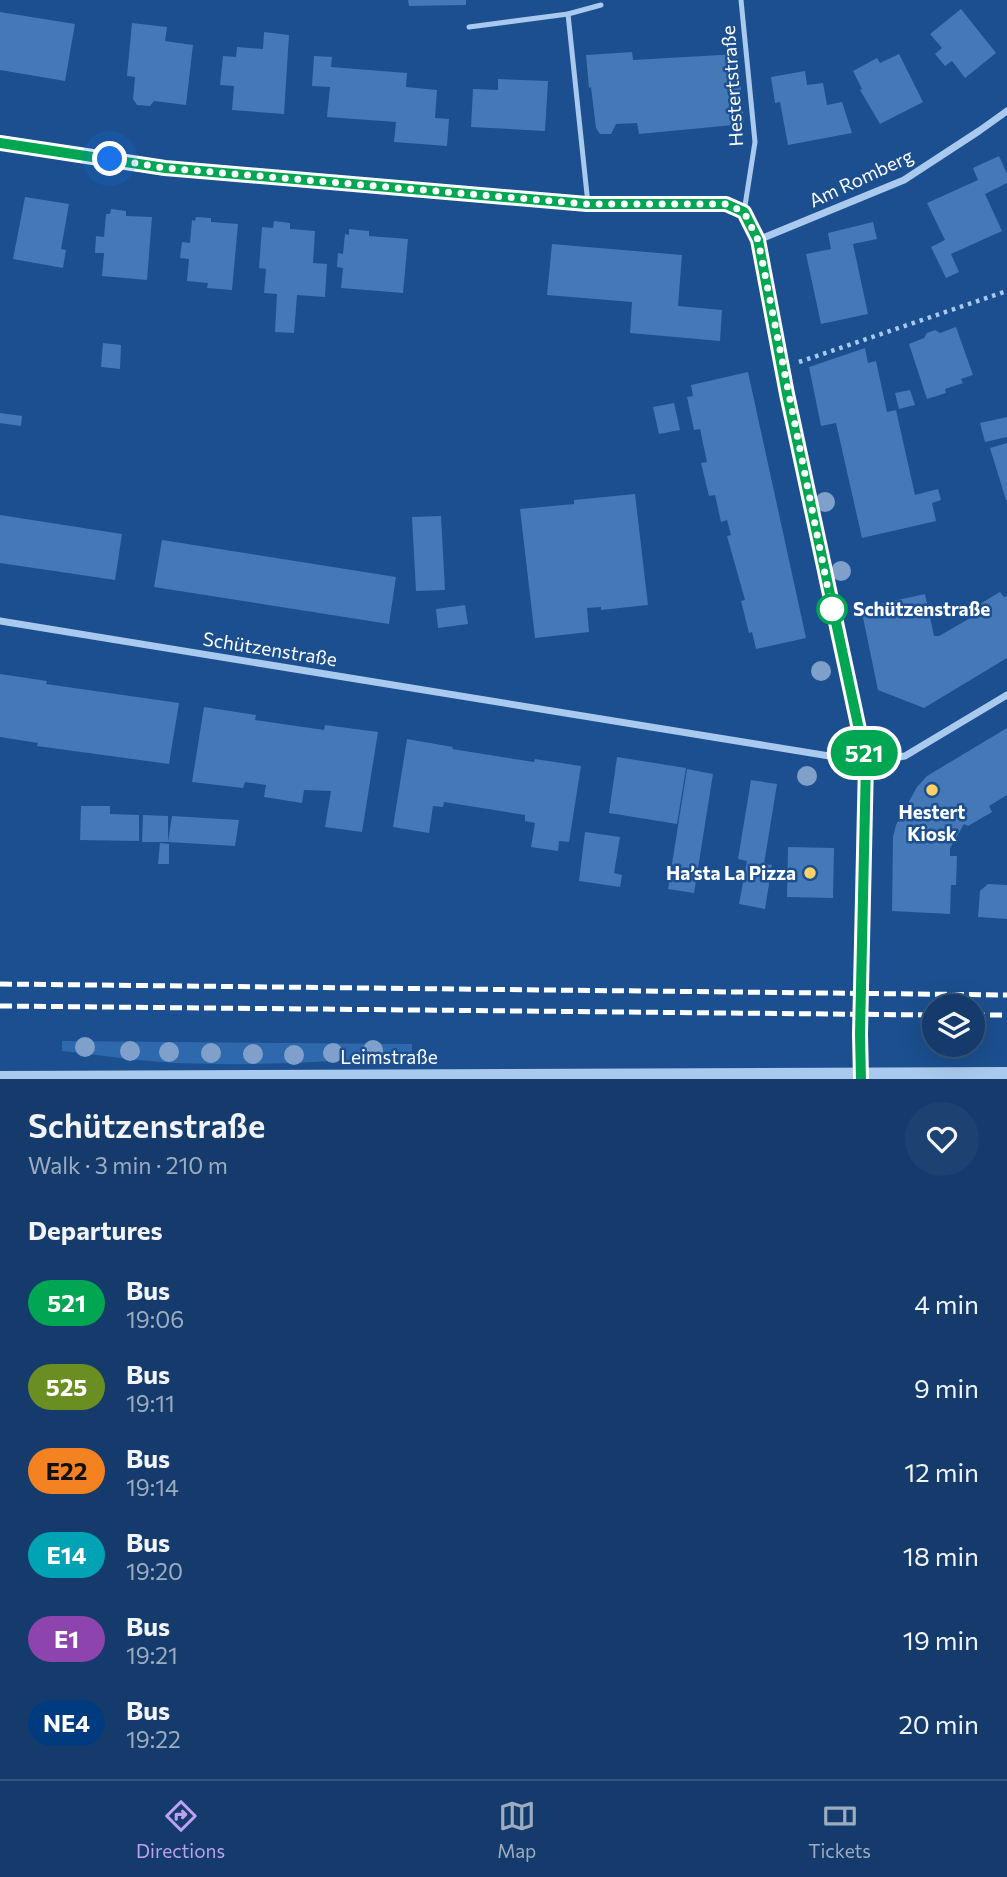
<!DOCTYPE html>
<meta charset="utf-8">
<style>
:root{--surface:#143b6b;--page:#1d4271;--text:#f1f3f6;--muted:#9dadc1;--line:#33557e;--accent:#bca0f2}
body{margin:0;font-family:Commissioner,sans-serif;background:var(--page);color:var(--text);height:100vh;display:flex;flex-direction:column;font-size:26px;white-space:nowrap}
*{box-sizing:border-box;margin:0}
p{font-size:23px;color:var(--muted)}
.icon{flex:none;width:38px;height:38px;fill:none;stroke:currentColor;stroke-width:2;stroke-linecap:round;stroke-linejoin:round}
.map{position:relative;height:1079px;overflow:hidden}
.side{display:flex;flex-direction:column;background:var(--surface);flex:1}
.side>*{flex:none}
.badge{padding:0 14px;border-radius:23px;font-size:24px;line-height:46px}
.fabs{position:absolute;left:922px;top:994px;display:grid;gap:14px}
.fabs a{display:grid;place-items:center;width:63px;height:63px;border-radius:50%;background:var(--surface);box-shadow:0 7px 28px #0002,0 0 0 2px var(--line);font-size:35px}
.you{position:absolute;width:35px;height:35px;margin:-18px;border:5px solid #fff;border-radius:50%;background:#1a73e8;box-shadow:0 0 0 10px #1a73e833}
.map>.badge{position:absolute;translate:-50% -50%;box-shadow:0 0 0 4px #fff}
h2{padding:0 28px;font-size:26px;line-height:63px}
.round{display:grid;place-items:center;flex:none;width:74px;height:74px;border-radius:37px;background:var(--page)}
.summary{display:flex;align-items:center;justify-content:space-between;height:119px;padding:0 28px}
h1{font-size:33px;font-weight:600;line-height:52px}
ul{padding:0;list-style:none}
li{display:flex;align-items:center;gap:21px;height:84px;padding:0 28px}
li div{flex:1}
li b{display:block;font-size:26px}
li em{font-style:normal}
li .badge{min-width:77px;font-weight:700;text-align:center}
.tab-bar{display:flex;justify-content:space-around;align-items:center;height:98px;border-top:2px solid var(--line);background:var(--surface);font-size:19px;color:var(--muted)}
.tab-bar a{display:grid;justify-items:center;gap:4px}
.tab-bar .on{color:var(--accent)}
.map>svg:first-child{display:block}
</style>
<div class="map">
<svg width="1007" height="1079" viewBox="0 0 1007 1079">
<rect width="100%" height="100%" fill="#1b4f8f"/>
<path fill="#2e69ad" d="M62,1041L412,1044V1054C333,1063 254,1066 175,1063C137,1061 99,1055 62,1051Z"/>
<g fill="#4478b7">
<path d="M408,0H466V5L409,6Z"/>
<path d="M961,9L996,53L965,78L952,61L945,66L935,54L942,48L930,34Z"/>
<path d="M0,12L75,24L65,81L0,70Z"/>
<path d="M132,23L167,27L165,41L193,45L186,105L154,101L150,106L137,105L133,99L135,77L127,76Z"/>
<path d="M264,32L289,35L284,114L232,110L234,86L220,85L223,56L236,57L237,47L263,49Z"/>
<path d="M632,52L633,60L738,54L744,124L639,134L637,123L616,124L611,134H600L596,128L591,87L589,88L586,55Z"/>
<path d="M899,54L923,102L880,124L860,90L862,89L853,71L877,58L880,63Z"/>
<path d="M314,56L332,57L331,67L407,73L406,87L437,90L435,118L449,119L447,146L394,142L396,122L327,117L330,87L312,86Z"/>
<path d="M805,71L807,85L823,83L827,105L842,102L852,133L788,145L780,102L775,103L771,77Z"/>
<path d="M498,79L548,81L545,131L471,127L473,89L498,90Z"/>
<path d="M999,156L1007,174V183L985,194L1002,231L951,254L959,272L946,278L931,247L945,240L927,203L978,180L973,168Z"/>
<path d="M25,197L69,204L61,249L66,250L63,268L13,259Z"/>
<path d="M111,209L126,211V216L152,217L147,280L102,276L104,253H95L96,236L104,237L106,214H110Z"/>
<path d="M196,217L211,218V222L238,224L232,290L207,288L208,283L187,281L189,259L180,258L182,242L190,243L192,220L195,221Z"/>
<path d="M274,221L290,223V229L315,231L313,263L327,264L325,297L297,295L294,333L275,332L277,294L264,293L266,269L259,268L262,227L273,228Z"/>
<path d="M873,222L877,239L853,244L868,314L821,324L806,254L831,249L828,233Z"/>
<path d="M349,229L369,231V236L408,239L403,293L341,288L343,268L337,267L338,253L343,254L345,234L349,235Z"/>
<path d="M552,244L682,255L678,306L722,310L720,341L630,333L632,302L547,295Z"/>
<path d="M956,327L973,375L961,379L963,383L945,389L946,393L927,399L909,344L924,338L927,333L935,330L940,333Z"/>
<path d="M103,343L121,345L120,369L101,367Z"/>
<path d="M865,348L868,363L876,361L887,412L896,410L915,495L938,489L941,500L932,503L936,521L862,538L836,423L821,426L809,367Z"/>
<path d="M748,372L806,638L756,649L752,632L749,633L741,601L745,600L727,536L731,535L727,520L721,522L715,495L709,496L701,463L707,462L700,429L694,430L687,397L693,396L691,385Z"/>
<path d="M910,390L915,405L899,409L895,393Z"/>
<path d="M674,403L680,430L659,434L653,407Z"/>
<path d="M0,413L22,416L21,426L0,423Z"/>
<path d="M1007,417V437L985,442L980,423Z"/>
<path d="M1007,443V500H1006L990,448Z"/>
<path d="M635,494L648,605L601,610V607L587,608L589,632L535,638L520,509L574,504V500Z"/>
<path d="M0,515L122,534L115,580L0,563Z"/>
<path d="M441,516L445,590L416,591L412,517Z"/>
<path d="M162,540L396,577L389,624L154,587Z"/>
<path d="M1000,592L1004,597L1007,596V658L924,708L878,690L861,608L925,594L934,636H939L972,617L968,611Z"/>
<path d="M465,605L468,624L438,628L436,609Z"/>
<path d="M0,674L47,681L46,684L179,703L169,764L37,746L38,743L0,737Z"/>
<path d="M204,707L256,715L255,720L324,730L325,725L378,732L362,832L325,827L331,791L304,790L302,803L264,797L266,785L245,782L243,788L192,782Z"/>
<path d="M1007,728V795L989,806L992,812L968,826L964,824L950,848V856H957L956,885H951L950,914L892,911L893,837L896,825L917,787L927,776Z"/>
<path d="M407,739L453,747L452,749L534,762L535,759L581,766L569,842L559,841L558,851L531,847L535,823L525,821V815L444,802L443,807L433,806L429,833L393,827Z"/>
<path d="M617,757L686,768L677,824L609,813Z"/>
<path d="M687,769L713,774L694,893L668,889Z"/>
<path d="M751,780L777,784L764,864L772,865L765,909L739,904L747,861L738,859Z"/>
<path d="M81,806H110V814L139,815V841L80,840Z"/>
<path d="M143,815L168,816V842H142Z"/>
<path d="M172,816L239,820L235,846L168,842Z"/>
<path d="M585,832L620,837L614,873L622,875L620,887L579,881Z"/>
<path d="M160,843L169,844V864H158Z"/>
<path d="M788,847L834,848L833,898L787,897Z"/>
<path d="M988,884L1007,885V919L978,917L980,891Z"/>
</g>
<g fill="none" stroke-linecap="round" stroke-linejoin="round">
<path stroke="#a9c9ee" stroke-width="4.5" stroke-dasharray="3.5 5" stroke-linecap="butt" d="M799,362L1007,291"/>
<g stroke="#a9c9ee" stroke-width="5">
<path d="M741,0L755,142L744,212"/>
<path d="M568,14L588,204"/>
<path d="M469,27L568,14L601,5"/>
</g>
<g stroke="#a9c9ee" stroke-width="7">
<path d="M0,143L165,168L588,204H726L744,212L758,240L782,368L866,762L863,965"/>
<path d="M758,240L904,180L979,131L1007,111"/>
<path d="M0,621L866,762L905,756L1007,695"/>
<path d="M860,1034L861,1076"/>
</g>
<path stroke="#a9c9ee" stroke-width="12" d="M0,1077L1007,1073"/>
<g stroke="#fff" stroke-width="5" stroke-dasharray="12 5" stroke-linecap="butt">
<path d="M0,984L1007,995"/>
<path d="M0,1006L934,1015"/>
<path d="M973,1015H1007"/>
</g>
<path stroke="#a9c9ee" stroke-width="7" d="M860,1034L863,965"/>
</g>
<g fill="#7ea0ca">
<circle cx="825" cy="502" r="10"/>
<circle cx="841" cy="571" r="10"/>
<circle cx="821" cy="671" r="10"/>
<circle cx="807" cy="776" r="10"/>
<circle cx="85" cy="1047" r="10"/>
<circle cx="373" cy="1050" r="10"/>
<circle cx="130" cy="1051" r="10"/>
<circle cx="169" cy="1052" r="10"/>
<circle cx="211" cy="1053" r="10"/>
<circle cx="333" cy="1053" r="10"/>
<circle cx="253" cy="1054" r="10"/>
<circle cx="294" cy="1055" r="10"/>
</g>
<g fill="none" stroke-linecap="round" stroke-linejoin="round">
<g stroke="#fff" stroke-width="16">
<path id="line" d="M0,143L165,168L587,204H726L744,212L758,240L787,394L866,762L860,1034L861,1079"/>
</g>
<use href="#line" stroke="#00a651" stroke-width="10"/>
<path stroke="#fff" stroke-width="7" stroke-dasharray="0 12.6" d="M110,159L165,168L587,204H726L744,212L758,240L832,609"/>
</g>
<circle fill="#fff" stroke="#00a651" stroke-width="3.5" cx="832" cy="609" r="14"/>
<g fill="#ffd166" stroke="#1b4f8f" stroke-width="2.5">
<circle cx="932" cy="790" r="7"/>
<circle cx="810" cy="873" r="7"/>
</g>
<g text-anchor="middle" stroke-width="5" stroke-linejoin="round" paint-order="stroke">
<g font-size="19" fill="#fff" stroke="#1b4f8f">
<text transform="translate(732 86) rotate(-94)" y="7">Hestertstraße</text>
<text transform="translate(861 178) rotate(-25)" y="7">Am Romberg</text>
<text transform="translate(270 649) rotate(9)" y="7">Schützenstraße</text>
<text x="389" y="1064">Leimstraße</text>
</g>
<g font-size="19" font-weight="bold" fill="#fff" stroke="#1b4f8f" text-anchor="start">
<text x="853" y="616">Schützenstraße</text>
</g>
<g font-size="19" font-weight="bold" fill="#fff" stroke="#1b4f8f">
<text x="932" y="819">Hestert<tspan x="932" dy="22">Kiosk</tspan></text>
<text x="796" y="880" text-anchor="end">Ha’sta La Pizza</text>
</g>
</g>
</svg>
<div class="fabs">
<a><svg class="icon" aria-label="layers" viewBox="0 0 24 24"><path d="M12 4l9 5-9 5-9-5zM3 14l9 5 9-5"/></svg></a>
</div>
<div class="you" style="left:110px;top:159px"></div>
<b class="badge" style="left:864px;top:753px;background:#00a651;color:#fff">521</b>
</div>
<section class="side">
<div class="summary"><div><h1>Schützenstraße</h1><p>Walk · 3 min · 210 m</p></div><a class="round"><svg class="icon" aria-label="heart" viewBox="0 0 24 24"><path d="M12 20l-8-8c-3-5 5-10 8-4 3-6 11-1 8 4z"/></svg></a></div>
<h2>Departures</h2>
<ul>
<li><span class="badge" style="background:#00a651;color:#fff">521</span><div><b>Bus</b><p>19:06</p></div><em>4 min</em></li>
<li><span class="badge" style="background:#6b8e23;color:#fff">525</span><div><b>Bus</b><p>19:11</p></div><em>9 min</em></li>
<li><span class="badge" style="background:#f58220;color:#111">E22</span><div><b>Bus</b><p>19:14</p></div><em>12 min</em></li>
<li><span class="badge" style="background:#00a3b4;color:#fff">E14</span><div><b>Bus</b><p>19:20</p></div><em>18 min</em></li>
<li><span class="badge" style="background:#8e44ad;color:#fff">E1</span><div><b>Bus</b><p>19:21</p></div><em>19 min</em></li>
<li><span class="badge" style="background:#003b80;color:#fff">NE4</span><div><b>Bus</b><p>19:22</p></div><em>20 min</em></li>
</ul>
</section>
<nav class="tab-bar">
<a class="on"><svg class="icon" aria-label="directions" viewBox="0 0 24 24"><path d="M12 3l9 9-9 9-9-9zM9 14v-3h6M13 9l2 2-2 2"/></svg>Directions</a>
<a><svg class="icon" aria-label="map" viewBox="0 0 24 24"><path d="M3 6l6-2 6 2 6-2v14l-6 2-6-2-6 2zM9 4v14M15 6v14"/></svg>Map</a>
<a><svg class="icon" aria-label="tickets" viewBox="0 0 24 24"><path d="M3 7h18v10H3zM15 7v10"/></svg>Tickets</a>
</nav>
